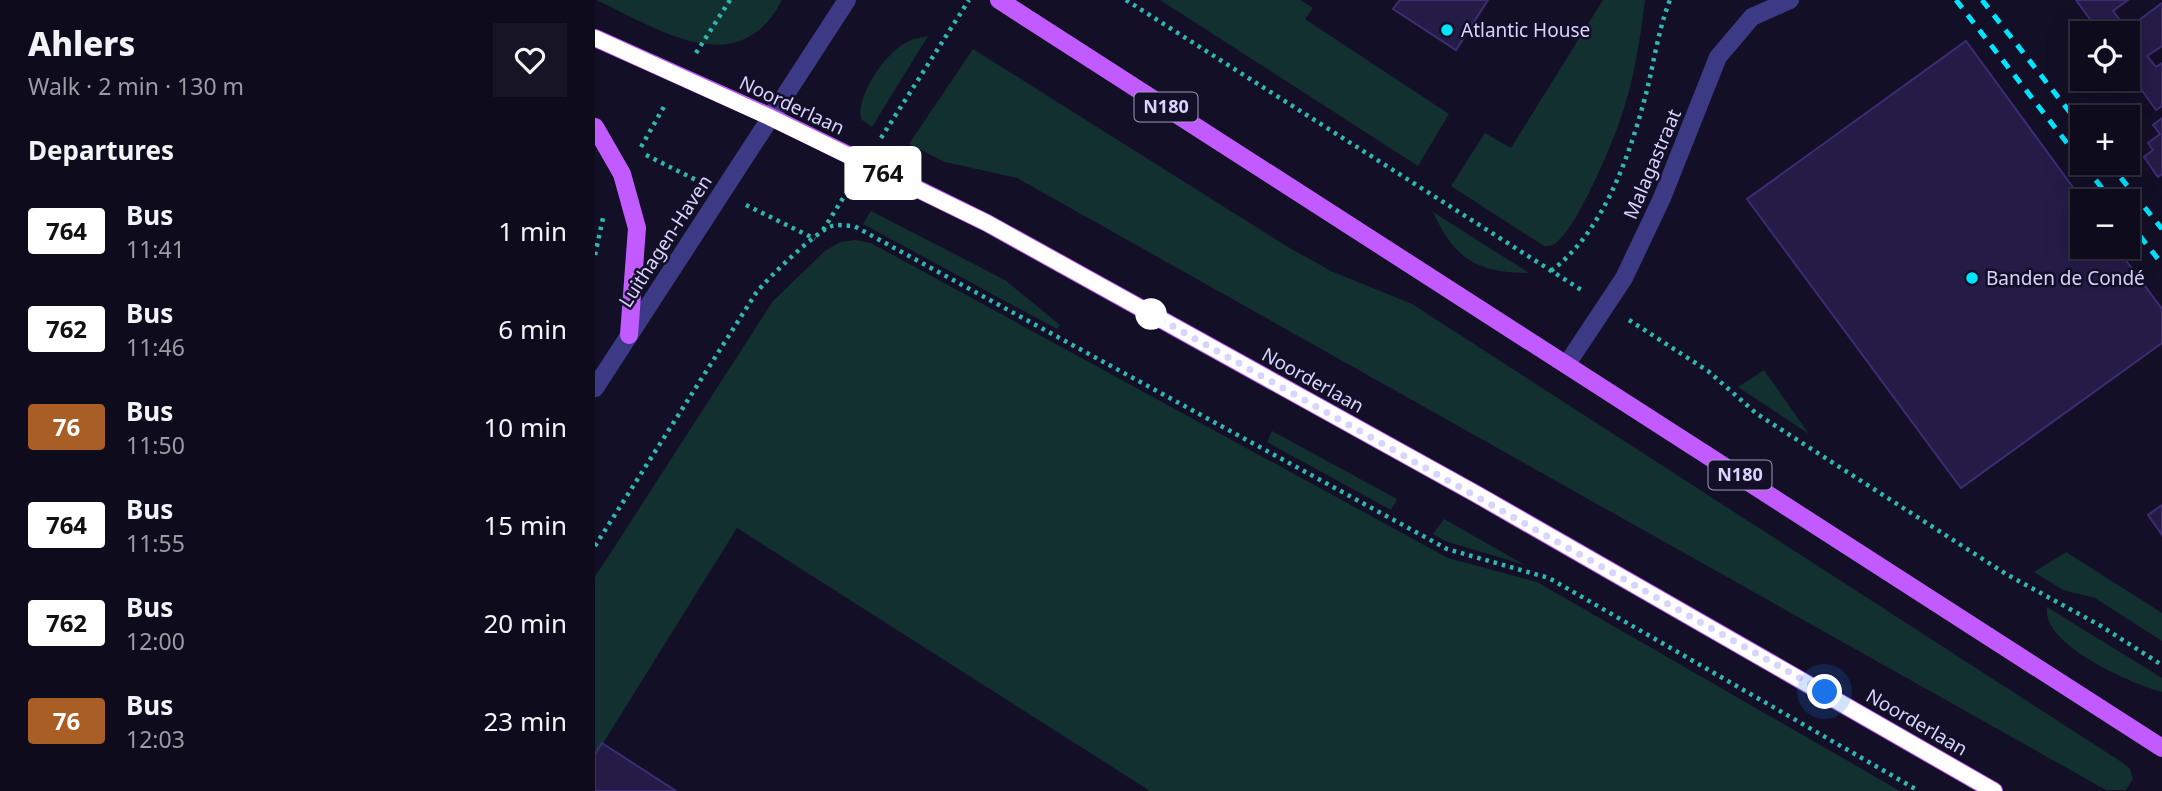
<!DOCTYPE html>
<meta charset="utf-8">
<style>
:root{--surface:#0e0b1c;--page:#171425;--text:#f1f3f6;--muted:#9b9ba3;--line:#2e2b3b}
body{margin:0;font-family:"Noto Sans",sans-serif;background:var(--page);color:var(--text);height:100vh;display:flex;flex-direction:column;font-size:26px;white-space:nowrap}
*{box-sizing:border-box;margin:0}
p{font-size:23px;color:var(--muted)}
.icon{flex:none;width:38px;height:38px;fill:none;stroke:currentColor;stroke-width:2;stroke-linecap:round;stroke-linejoin:round}
.map{position:relative;flex:1;overflow:hidden}
.drawer{display:flex;flex-direction:column;background:var(--surface);width:595px}
.drawer>*{flex:none}
.badge{padding:0 14px;border-radius:5px;font-size:24px;line-height:46px}
.buttons{position:absolute;left:1475px;top:21px;display:grid;gap:14px}
.buttons a{display:grid;place-items:center;width:70px;height:70px;border-radius:0px;background:var(--surface);box-shadow:0 7px 28px #0002,0 0 0 2px var(--line);font-size:35px}
.you{position:absolute;width:35px;height:35px;margin:-18px;border:5px solid #fff;border-radius:50%;background:#1a73e8;box-shadow:0 0 0 10px #1a73e833}
.map>.badge{position:absolute;translate:-50% -50%;box-shadow:0 0 0 4px #fff}
h2{padding:0 28px;font-size:26px;line-height:63px}
.round{display:grid;place-items:center;flex:none;width:74px;height:74px;border-radius:0px;background:var(--page)}
.headline{display:flex;align-items:center;justify-content:space-between;height:119px;padding:0 28px}
h1{font-size:33px;font-weight:800;line-height:52px}
ul{padding:0;list-style:none}
li{display:flex;align-items:center;gap:21px;height:98px;padding:0 28px}
li div{flex:1}
li b{display:block;font-size:26px}
li em{font-style:normal}
li .badge{min-width:77px;font-weight:700;text-align:center}
main{display:flex;flex:1;min-height:0}
.map>svg:first-child{display:block}
</style>
<main>
<section class="drawer">
<div class="headline"><div><h1>Ahlers</h1><p>Walk · 2 min · 130 m</p></div><a class="round"><svg class="icon" aria-label="heart" viewBox="0 0 24 24"><path d="M12 20l-8-8c-3-5 5-10 8-4 3-6 11-1 8 4z"/></svg></a></div>
<h2>Departures</h2>
<ul>
<li><span class="badge" style="background:#fff;color:#111">764</span><div><b>Bus</b><p>11:41</p></div><em>1 min</em></li>
<li><span class="badge" style="background:#fff;color:#111">762</span><div><b>Bus</b><p>11:46</p></div><em>6 min</em></li>
<li><span class="badge" style="background:#a85e24;color:#fff">76</span><div><b>Bus</b><p>11:50</p></div><em>10 min</em></li>
<li><span class="badge" style="background:#fff;color:#111">764</span><div><b>Bus</b><p>11:55</p></div><em>15 min</em></li>
<li><span class="badge" style="background:#fff;color:#111">762</span><div><b>Bus</b><p>12:00</p></div><em>20 min</em></li>
<li><span class="badge" style="background:#a85e24;color:#fff">76</span><div><b>Bus</b><p>12:03</p></div><em>23 min</em></li>
</ul>
</section>
<div class="map">
<svg width="1567" height="791" viewBox="0 0 1567 791">
<rect width="100%" height="100%" fill="#130f26"/>
<g fill="#12302f">
<path d="M2,0H187C144,84 63,29 2,0Z"/>
<path d="M565,0H705L718,8L710,19L854,114L823,166Z"/>
<path d="M1008,0H1050C1045,42 1038,86 1023,126C1013,153 983,224 963,241C958,246 955,246 949,246L856,186L890,133L916,148Z"/>
<path d="M333,36L277,127L266,119C261,97 288,57 307,45C315,39 324,38 333,36Z"/>
<path d="M378,49L693,247L736,271L817,304L1528,763L1535,769L1538,779L1531,790H1511L422,178L350,162L314,144Z"/>
<path d="M276,211L410,280L465,325L462,329L268,224Z"/>
<path d="M838,212L934,273C883,273 859,259 838,212Z"/>
<path d="M260,240L276,243L853,558L942,582L1305,791H555L142,528L0,756V577L178,301L231,250L246,242Z"/>
<path d="M1169,370L1214,434L1143,387Z"/>
<path d="M677,431L802,499L796,510L672,442Z"/>
<path d="M849,519L930,565L850,541L838,534Z"/>
<path d="M1471,552L1567,613V641L1500,598L1468,590L1439,572Z"/>
<path d="M1452,607L1567,678V692C1537,684 1446,645 1452,607Z"/>
</g>
<g fill="#241b47" stroke="#3b2d73" stroke-width="2">
<path d="M805,0H893L861,50L798,9Z"/>
<path d="M1481,0H1533L1518,11L1532,29L1567,3V46L1552,56L1561,67L1567,63V106L1561,110L1533,71V33H1505Z"/>
<path d="M1371,41L1488,201V247H1521L1567,309V343L1366,488L1152,199Z"/>
<path d="M1567,118V174L1563,177L1549,157L1558,150L1553,143L1565,134L1558,125Z"/>
<path d="M1567,505V535L1553,515Z"/>
<path d="M7,743L81,791H0V754Z"/>
</g>
<g fill="none" stroke-linecap="round" stroke-linejoin="round">
<g stroke="#2fb8b0" stroke-width="4.5" stroke-dasharray="3.5 5" stroke-linecap="butt">
<path d="M531,0L988,291"/>
<path d="M101,53L135,0"/>
<path d="M286,138L374,0"/>
<path d="M46,147L71,103"/>
<path d="M51,155L103,181"/>
<path d="M151,205L220,239"/>
<path d="M228,230L255,187"/>
<path d="M0,255L8,218"/>
<path d="M956,271C1009,231 1034,157 1051,94C1059,63 1063,30 1075,0"/>
<path d="M1034,320L1113,371L1162,414L1411,574L1506,626L1567,665"/>
<path d="M0,546L161,293C173,278 220,232 237,226C243,224 251,226 259,226L852,549L954,578L1324,791"/>
</g>
<g stroke="#3d3a85" stroke-width="18">
<path d="M972,364L1029,278L1067,198L1123,57L1157,17L1195,0"/>
<path d="M0,388L252,0"/>
</g>
<g stroke="#c25bff" stroke-width="18">
<path d="M404,0L1567,748"/>
<path d="M0,38L174,116L392,223L883,495L1399,791"/>
<path d="M0,127L27,174L42,228L34,335"/>
</g>
<g stroke="#00e5ff" stroke-width="5" stroke-dasharray="10 9" stroke-linecap="butt">
<path d="M1361,0L1517,201"/>
<path d="M1387,0L1488,129"/>
<path d="M1514,163L1567,229"/>
<path d="M1533,221L1567,264"/>
</g>
</g>
<g fill="none" stroke-linecap="round" stroke-linejoin="round">
<g stroke="#fff" stroke-width="16">
<path id="line" d="M0,38L174,117L392,223L883,495L1399,791"/>
</g>
<use href="#line" stroke="#fff" stroke-width="10"/>
<path stroke="#d9d4ff" stroke-width="7" stroke-dasharray="0 12.6" d="M556,314L1230,692"/>
</g>
<g fill="#00e5ff" stroke="#130f26" stroke-width="2.5">
<circle cx="852" cy="30" r="7"/>
<circle cx="1377" cy="278" r="7"/>
</g>
<circle fill="#fff" stroke="#fff" stroke-width="3.5" cx="556" cy="314" r="14"/>
<g text-anchor="middle" stroke-width="5" stroke-linejoin="round" paint-order="stroke">
<g fill="#130f26" stroke="#9e99be" stroke-width="2">
<rect x="539.5" y="92.5" width="63" height="29" rx="5"/>
<rect x="1113.5" y="460.5" width="63" height="29" rx="5"/>
</g>
<g font-size="18" font-weight="bold" fill="#d9d4ff">
<text x="571" y="113">N180</text>
<text x="1145" y="481">N180</text>
</g>
<g font-size="19" fill="#d9d4ff" stroke="#130f26" text-anchor="start">
<text x="866" y="37">Atlantic House</text>
<text x="1391" y="285">Banden de Condé</text>
</g>
<g font-size="19" fill="#d9d4ff" stroke="#130f26">
<text transform="translate(197 105) rotate(25)" y="7">Noorderlaan</text>
<text transform="translate(1057 164) rotate(-67)" y="7">Malagastraat</text>
<text transform="translate(70 241) rotate(-57)" y="7">Luithagen-Haven</text>
<text transform="translate(718 380) rotate(29)" y="7">Noorderlaan</text>
<text transform="translate(1322 722) rotate(30)" y="7">Noorderlaan</text>
</g>
</g>
</svg>
<div class="buttons">
<a><svg class="icon" aria-label="locate" viewBox="0 0 24 24"><circle cx="12" cy="12" r="6"/><path d="M12 2v4M12 18v4M2 12h4M18 12h4"/></svg></a>
<a>+</a>
<a>−</a>
</div>
<div class="you" style="left:1230px;top:692px"></div>
<b class="badge" style="left:288px;top:173px;background:#fff;color:#111">764</b>
</div>
</main>
